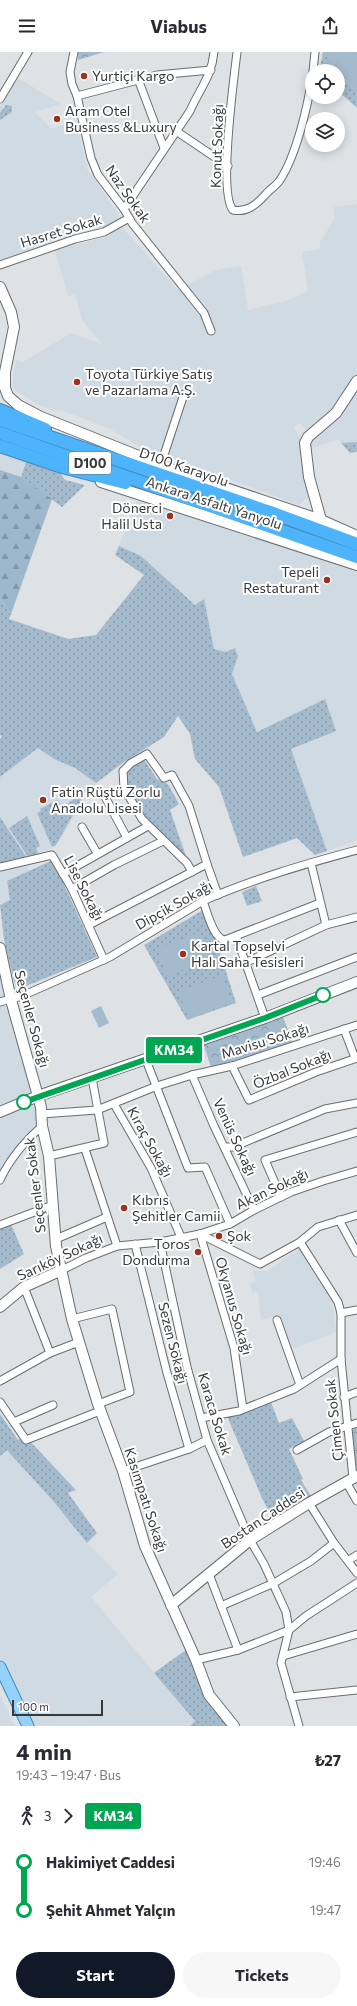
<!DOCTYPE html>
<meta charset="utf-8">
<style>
:root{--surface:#fff;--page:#f7f7f7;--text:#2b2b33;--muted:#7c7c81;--accent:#111827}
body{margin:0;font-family:Commissioner,sans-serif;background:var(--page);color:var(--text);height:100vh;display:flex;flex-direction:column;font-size:15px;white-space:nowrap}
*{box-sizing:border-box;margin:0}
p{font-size:13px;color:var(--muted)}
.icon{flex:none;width:22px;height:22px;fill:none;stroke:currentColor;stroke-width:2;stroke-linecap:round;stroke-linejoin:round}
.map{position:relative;height:1674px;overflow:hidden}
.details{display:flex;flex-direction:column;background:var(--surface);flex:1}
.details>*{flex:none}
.badge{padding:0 8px;border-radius:3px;font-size:14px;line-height:26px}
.tools{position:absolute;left:305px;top:12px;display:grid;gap:8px}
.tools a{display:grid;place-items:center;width:40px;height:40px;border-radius:50%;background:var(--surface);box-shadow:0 2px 10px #0003;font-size:20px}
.scale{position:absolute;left:12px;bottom:10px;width:91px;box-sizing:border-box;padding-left:4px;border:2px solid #37393a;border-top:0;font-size:11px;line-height:14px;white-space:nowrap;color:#37393a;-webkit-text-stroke:3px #fff;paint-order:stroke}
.map>.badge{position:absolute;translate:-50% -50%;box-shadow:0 0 0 2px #fff}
.legs{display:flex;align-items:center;gap:6px;height:44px;padding:0 16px;font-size:13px}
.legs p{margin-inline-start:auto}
.summary{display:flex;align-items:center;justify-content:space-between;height:68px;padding:0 16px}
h1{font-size:22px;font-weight:700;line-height:30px}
.cta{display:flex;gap:8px;margin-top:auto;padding:8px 16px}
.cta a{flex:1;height:46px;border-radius:24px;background:var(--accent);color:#fff;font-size:16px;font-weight:700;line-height:46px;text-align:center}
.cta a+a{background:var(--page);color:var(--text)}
ul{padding:0 16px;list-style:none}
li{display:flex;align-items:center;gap:14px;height:48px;font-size:15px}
li i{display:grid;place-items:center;width:6px;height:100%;margin:0 5px;background:currentColor}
li i::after{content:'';width:10px;height:10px;margin:-5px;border:3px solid;border-radius:50%;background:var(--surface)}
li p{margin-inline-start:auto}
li:first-child i{background:linear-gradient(#0000 50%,currentColor 0)}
li:last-child i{background:linear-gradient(currentColor 50%,#0000 0)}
header{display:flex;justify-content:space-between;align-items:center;height:52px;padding:0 16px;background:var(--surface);font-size:18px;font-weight:700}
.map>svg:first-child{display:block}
</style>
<header><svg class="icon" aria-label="menu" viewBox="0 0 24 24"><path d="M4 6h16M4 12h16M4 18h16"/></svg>Viabus<svg class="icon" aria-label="share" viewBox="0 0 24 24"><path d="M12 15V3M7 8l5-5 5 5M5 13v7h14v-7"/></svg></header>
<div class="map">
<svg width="357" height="1674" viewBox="0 0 357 1674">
<defs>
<pattern id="grass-dots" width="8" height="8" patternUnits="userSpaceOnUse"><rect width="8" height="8" fill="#a4bbcd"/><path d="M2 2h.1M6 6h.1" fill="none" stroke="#8699a7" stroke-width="1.8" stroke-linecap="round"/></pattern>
<pattern id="forest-firs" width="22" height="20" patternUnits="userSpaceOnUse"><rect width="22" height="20" fill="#9db7cc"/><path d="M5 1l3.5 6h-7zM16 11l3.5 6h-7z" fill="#8196a7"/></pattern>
<pattern id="park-crowns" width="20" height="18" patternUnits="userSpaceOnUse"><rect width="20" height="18" fill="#a4bbcd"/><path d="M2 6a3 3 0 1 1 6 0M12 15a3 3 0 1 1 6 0" fill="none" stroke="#8699a7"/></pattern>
</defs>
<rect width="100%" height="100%" fill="#dfe2e5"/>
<g fill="#d0dae3">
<path d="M18,26L61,52L35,60L52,77L73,69L79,82L87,117L119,163L115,170L101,178L58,187L0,208V54Z"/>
<path d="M357,152V322L337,353L307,379L300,371L294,375L300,385L311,443L299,453L135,392L110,377L61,358L53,359L37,352L16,339L12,332L16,308L23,310L71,281L102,292L82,268L75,241L68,245L55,198L109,184L121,174L178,238L216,218L241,214L248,258L286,249L308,239L302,200L320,197V190L334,168V155Z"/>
<path d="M357,334V390L341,391L339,387L313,396L309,395L315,382Z"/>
<path d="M0,402L26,410L21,425L0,418Z"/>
<path d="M137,449L208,466L263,488L357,519V788L327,799L290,696L336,679L325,647L257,680L232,622L238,604L235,596L226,600L214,597L204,548L196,554L141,504L119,494Z"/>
<path d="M38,696L54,707L75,716L96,731L55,795L27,806L0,764V725Z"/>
<path d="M27,813L30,819L7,829L10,849L0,853V819Z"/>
<path d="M0,908L38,1047L39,1072L0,1124Z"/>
<path d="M299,1197L332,1250L336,1280L293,1297L278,1263L261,1268L258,1240L252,1241L250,1232L255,1230L253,1219H267Z"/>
<path d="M7,1397L54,1450L87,1491L118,1522L91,1545L195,1670L190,1674H32L0,1605V1404Z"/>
<path d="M0,1643L15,1674H0Z"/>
</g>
<g fill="url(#grass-dots)">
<path d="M323,0H329L328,13L335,19H319Z"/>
<path d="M338,22L357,37V56L338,39Z"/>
<path d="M6,53L12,54V60L0,68V61Z"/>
<path d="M357,390V400L350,401L341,391Z"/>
<path d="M26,410L61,422L65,428L85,433L62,455L21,425Z"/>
<path d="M119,494L141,504L195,553L204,547L214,597L226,600L235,596L238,604L232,622L257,680L325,647L336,679L291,697L327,799L315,803L297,786L243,805L219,735L195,707L190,682L178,664L164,685L124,710L96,731L75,716L54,707L38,696L0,725V687L2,684L0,683V545L11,562L9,567L68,587L96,583L144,523L115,503Z"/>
<path d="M143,706L157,727L168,732L179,752L170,758L187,807C171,792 118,747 126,722C128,713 136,710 143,706Z"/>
<path d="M89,734L56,793L52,795L37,761L41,759L40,757L57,748L64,755Z"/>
<path d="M27,764L40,794L36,796L38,801L28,805L9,776Z"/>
<path d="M0,765L27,806L0,812Z"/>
<path d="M53,808L97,905L19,937L15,933L4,888L0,853L10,848L7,829Z"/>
<path d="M256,834L262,849L247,854L242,840Z"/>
<path d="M203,858L217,892L236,951L187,968L144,893Z"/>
<path d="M10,1170L24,1202L0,1217V1176Z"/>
<path d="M271,1350L279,1371L292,1366L304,1389L289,1397L303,1427L301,1428L312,1446L274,1470L262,1446L227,1364Z"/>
<path d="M0,1362L18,1388L25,1384L76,1438L68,1441L97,1481L87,1491L54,1450L7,1398L0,1404Z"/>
<path d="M187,1597L232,1674H190L195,1669L154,1621Z"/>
</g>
<path fill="url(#forest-firs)" d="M0,418L21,425L52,447L11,562L0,545Z"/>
<g fill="url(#park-crowns)">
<path d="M78,0H104L78,8Z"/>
<path d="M282,962L293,992L211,1015L203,991Z"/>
<path d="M357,1374V1420H356L351,1375Z"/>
</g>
<g fill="#a4bbcd">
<path d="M329,0H357V37L338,22V19H335L327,13Z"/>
<path d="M200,880L210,907L167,924L157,897Z"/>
<path d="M222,923L232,950L189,967L178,940Z"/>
<path d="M101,954L109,971L99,976L91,959Z"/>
</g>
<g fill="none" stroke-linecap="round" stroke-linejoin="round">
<g stroke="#6a6d70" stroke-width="9">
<g id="street">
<path d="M74,0L70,20L72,32L77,44L91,106L98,123L124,157L132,171L204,261L211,279"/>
<path d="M237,0C234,26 218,141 233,158C247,161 257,152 265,143C269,138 276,134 280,128C296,104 308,54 312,25"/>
<path d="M313,19L315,0"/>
<path d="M138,27L164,96"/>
<path d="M77,44L157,23L211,18"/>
<path d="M0,47L28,0"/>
<path d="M176,79L228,114"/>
<path d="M124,157L190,59C199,38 212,24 214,0"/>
<path d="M0,213L75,187L104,180L129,166"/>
<path d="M161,412L184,342"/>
<path d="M103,741L127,786"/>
<path d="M82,775L97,801"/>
<path d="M311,811L326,873"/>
<path d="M0,815L52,803L72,837L104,908"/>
<path d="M192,820L187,811L142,767L124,736L123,719L131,711L147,702L164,726L172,723L189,754L207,812L218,843"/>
<path d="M63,822L148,774"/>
<path d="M72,837L114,813L163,789"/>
<path d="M203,849C207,859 213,887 225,888L320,851"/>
<path d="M89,873L207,812"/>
<path d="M236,884L265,966"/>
<path d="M247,910L326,873L357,865"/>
<path d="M258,943L357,905"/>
<path d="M0,950L22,944L110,905L203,849C253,827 305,812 357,798"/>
<path d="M344,977L355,1006"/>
<path d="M146,1008L188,1116L205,1115L230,1172"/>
<path d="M232,1014L249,1048L316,1020L357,1006"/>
<path d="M192,1023L214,1074L254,1158"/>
<path d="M114,1052L151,1116L181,1185"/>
<path d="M41,1062L97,1058L157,1034L192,1023L232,1014L357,973"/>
<path d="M225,1095H233L325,1057L357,1051"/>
<path d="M85,1097L117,1194"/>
<path d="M49,1104L104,1091L92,1026"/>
<path d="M0,1128C10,1106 24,1090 42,1074"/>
<path d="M281,1145L265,1108L357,1080"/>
<path d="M339,1168L357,1201"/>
<path d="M0,1173L53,1153"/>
<path d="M200,1182L234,1296L243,1357"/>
<path d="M200,1182L260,1212L300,1190L318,1175L357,1163"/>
<path d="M56,1187L107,1165"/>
<path d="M160,1190L187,1315L207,1388L250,1488L264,1512L286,1560L289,1578L281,1611L299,1674"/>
<path d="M300,1190L338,1250L341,1261V1307L353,1426"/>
<path d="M135,1192L167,1321L189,1397"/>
<path d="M62,1218L86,1206L117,1194L160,1190L200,1182L230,1172L254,1158L291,1140L323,1129L357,1119"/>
<path d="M24,1235L50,1301"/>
<path d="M341,1261L357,1258"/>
<path d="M72,1267L112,1257L130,1340L98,1352"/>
<path d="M277,1268L300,1333"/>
<path d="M0,1329L50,1301L79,1290"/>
<path d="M344,1345L357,1340"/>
<path d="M0,1350L26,1388L100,1359"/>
<path d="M201,1366L239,1359L294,1337L341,1307"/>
<path d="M14,1370L53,1353"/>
<path d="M297,1398L329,1380L357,1371"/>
<path d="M123,1419L189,1397L207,1388"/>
<path d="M346,1430L357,1449"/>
<path d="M309,1451L334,1491L357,1521"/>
<path d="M349,1508L357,1503"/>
<path d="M209,1522L238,1598"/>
<path d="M221,1554L274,1531L311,1509L334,1491"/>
<path d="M283,1604L357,1582"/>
<path d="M196,1608L238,1598L289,1578L306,1564L357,1531"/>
<path d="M290,1645L357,1638"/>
</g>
</g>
<g stroke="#6a6d70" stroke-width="12">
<g id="secondary">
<path d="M0,235L11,260L14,275L5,320V336L8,344L18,353L41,365L181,421L321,468L357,484"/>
<path d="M101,430L357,513"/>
<path d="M321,468L309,425L305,391L308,385L336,361L357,329"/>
<path d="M0,896L11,948L41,1055L42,1074L49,1104L56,1194L72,1267L98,1352L123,1419L145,1494L196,1608L209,1643L234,1674"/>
<path d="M0,1060L38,1044L265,966L357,930"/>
<path d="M0,1255L24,1235L62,1218"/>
<path d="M171,1553L250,1488L309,1451L357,1424"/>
</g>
</g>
<g stroke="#4589b7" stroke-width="13">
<path id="primary" d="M0,1615L28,1674"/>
</g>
<g stroke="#4589b7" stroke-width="14">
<g id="highway">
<path d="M0,358L45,377"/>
<path d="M0,368L273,461L357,492"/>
<path d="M0,381L357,505"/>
<path d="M0,394L62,415L125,431"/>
</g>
</g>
<use href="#street" stroke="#fff" stroke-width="7"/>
<use href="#secondary" stroke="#fff" stroke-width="10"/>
<use href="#primary" stroke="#94d2fd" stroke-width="11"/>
<use href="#highway" stroke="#4db4fb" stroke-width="12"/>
</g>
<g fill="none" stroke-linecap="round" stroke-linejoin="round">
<g stroke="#fff" stroke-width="9">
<path id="line-1" d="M24,1050L265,966L323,943"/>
</g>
<use href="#line-1" stroke="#00a651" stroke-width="6"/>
</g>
<g fill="#9b311e" stroke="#fff" stroke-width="1.5">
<circle cx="84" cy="24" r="4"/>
<circle cx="57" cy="67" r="4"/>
<circle cx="77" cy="330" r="4"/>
<circle cx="170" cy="464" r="4"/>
<circle cx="327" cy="528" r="4"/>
<circle cx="43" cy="748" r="4"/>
<circle cx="183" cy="902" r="4"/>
<circle cx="124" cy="1156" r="4"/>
<circle cx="219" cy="1184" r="4"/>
<circle cx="198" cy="1200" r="4"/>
</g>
<g fill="#fff" stroke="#00a651" stroke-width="2">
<circle cx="323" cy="943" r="7"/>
<circle cx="24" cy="1050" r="7"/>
</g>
<g text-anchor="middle" stroke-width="4" stroke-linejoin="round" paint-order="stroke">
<rect fill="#fff" stroke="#737475" stroke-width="1" x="69" y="400" width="42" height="22" rx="3"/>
<g font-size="13" font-weight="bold" fill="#37393a">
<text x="90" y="416">D100</text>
</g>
<g font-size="14" fill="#37393a" stroke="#fff" text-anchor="start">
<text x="92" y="29">Yurtiçi Kargo</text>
<text x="65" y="64">Aram Otel<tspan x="65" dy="16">Business &amp;Luxury</tspan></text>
<text x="85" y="327">Toyota Türkiye Satış<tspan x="85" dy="16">ve Pazarlama A.Ş.</tspan></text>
<text x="162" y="461" text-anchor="end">Dönerci<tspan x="162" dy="16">Halil Usta</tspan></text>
<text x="319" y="525" text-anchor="end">Tepeli<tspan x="319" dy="16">Restaturant</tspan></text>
<text x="51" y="745">Fatin Rüştü Zorlu<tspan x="51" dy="16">Anadolu Lisesi</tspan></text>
<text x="191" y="899">Kartal Topselvi<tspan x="191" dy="16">Halı Saha Tesisleri</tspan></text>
<text x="132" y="1153">Kıbrıs<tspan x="132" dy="16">Şehitler Camii</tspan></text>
<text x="227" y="1189">Şok</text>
<text x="190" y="1197" text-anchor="end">Toros<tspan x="190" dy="16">Dondurma</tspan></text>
</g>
<g font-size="14" fill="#37393a" stroke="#fff">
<text transform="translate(217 94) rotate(-88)" y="5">Konut Sokağı</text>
<text transform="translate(128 142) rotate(55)" y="5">Naz Sokak</text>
<text transform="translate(61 179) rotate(-17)" y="5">Hasret Sokak</text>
<text transform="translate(184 415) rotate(19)" y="5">D100 Karayolu</text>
<text transform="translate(214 451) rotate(18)" y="5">Ankara Asfaltı Yanyolu</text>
<text transform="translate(84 836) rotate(63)" y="5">Lise Sokağı</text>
<text transform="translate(174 853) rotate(-29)" y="5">Dipçik Sokağı</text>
<text transform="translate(32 967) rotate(75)" y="5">Seçenler Sokağı</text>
<text transform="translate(265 989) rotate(-17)" y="5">Mavisu Sokağı</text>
<text transform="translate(292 1017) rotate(-22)" y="5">Özbal Sokağı</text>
<text transform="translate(235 1085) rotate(65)" y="5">Venüs Sokağı</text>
<text transform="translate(150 1090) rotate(61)" y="5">Kıraç Sokağı</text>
<text transform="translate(35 1133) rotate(-97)" y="5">Seçenler Sokak</text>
<text transform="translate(272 1137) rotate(-25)" y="5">Akan Sokağı</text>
<text transform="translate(60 1205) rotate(-25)" y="5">Sarıköy Sokağı</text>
<text transform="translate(234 1254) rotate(74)" y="5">Okyanus Sokağı</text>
<text transform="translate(173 1291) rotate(76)" y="5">Sezen Sokağı</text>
<text transform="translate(215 1362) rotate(73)" y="5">Karaca Sokak</text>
<text transform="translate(334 1368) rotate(-96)" y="5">Çimen Sokak</text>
<text transform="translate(146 1448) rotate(72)" y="5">Kasımpatı Sokağı</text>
<text transform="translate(263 1466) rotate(-34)" y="5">Bostan Caddesi</text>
</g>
</g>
</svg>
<div class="tools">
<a><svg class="icon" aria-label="locate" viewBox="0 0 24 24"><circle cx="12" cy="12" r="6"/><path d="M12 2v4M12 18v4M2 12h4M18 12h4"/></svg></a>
<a><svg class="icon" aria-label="layers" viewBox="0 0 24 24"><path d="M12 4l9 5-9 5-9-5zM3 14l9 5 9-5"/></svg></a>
</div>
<div class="scale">100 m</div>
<b class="badge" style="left:174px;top:998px;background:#00a651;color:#fff">KM34</b>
</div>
<section class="details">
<div class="summary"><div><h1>4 min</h1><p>19:43 – 19:47 · Bus</p></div><b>₺27</b></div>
<div class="legs"><svg class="icon" aria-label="walk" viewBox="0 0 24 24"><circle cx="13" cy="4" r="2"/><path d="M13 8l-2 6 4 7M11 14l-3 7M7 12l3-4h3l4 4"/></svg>3<svg class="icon" aria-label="forward" viewBox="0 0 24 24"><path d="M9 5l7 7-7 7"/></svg><b class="badge" style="background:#00a651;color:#fff">KM34</b></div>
<ul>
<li><i style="color:#00a651"></i><b>Hakimiyet Caddesi</b><p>19:46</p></li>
<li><i style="color:#00a651"></i><b>Şehit Ahmet Yalçın</b><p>19:47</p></li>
</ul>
<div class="cta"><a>Start</a><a>Tickets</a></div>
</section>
